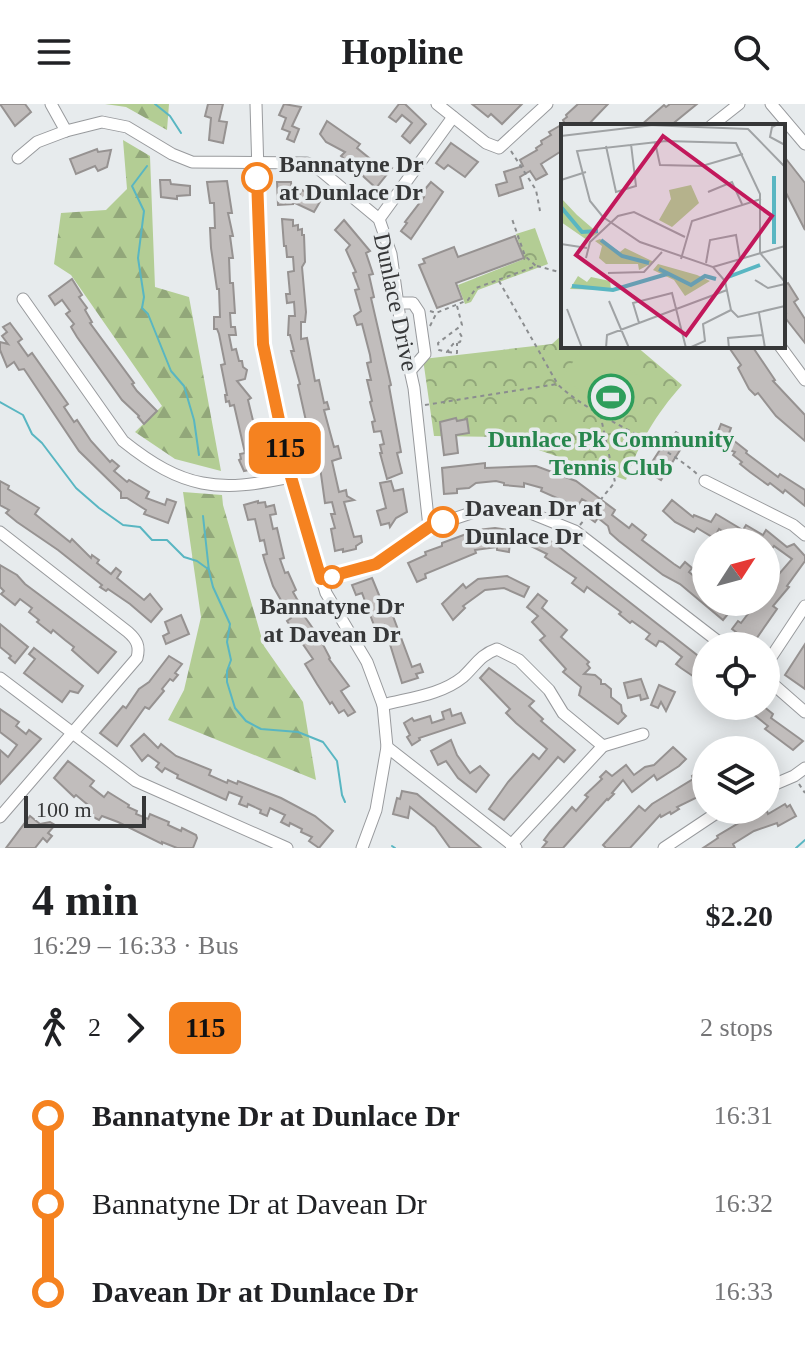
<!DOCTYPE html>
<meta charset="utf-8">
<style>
:root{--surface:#fff;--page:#f2f2f2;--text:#202124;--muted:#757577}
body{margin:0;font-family:Georgia,serif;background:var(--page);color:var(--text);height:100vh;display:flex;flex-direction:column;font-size:30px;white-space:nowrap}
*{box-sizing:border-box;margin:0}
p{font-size:26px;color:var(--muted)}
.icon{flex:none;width:44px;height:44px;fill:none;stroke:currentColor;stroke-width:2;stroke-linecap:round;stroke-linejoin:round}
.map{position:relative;height:744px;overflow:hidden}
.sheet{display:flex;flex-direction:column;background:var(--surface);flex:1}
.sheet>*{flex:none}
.badge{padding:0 16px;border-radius:12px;font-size:28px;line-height:52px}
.needle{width:52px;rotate:54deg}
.fabs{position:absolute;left:692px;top:424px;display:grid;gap:16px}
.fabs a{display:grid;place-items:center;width:88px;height:88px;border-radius:50%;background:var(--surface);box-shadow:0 4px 20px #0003;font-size:40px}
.scale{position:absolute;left:24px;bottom:20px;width:122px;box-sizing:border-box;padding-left:8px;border:4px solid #363738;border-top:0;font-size:22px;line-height:28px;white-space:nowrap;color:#363738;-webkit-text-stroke:6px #e7ebed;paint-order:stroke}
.map>.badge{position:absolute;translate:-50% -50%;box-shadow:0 0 0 4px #fff}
.legs{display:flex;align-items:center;gap:12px;height:88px;padding:0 32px;font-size:26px}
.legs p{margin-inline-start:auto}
.summary{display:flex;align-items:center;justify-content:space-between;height:136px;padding:0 32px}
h1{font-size:44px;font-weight:600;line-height:60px}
ul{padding:0 32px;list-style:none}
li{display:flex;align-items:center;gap:28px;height:88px;font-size:30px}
li i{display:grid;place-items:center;width:12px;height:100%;margin:0 10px;background:currentColor}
li i::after{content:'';width:20px;height:20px;margin:-10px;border:6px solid;border-radius:50%;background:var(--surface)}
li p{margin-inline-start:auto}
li:first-child i{background:linear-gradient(#0000 50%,currentColor 0)}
li:last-child i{background:linear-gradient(currentColor 50%,#0000 0)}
header{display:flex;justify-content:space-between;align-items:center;height:104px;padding:0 32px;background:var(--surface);font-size:36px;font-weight:600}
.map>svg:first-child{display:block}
</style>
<header><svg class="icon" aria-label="menu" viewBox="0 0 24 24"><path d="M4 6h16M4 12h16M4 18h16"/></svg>Hopline<svg class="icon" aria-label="search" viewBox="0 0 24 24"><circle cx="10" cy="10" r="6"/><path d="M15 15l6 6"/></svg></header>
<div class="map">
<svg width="805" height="744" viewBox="0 0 805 744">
<defs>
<pattern id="forest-firs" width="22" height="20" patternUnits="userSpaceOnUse" patternTransform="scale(2)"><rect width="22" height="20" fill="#b3cd94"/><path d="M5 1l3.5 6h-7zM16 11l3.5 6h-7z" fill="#92a77a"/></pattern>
<pattern id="park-crowns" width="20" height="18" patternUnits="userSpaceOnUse" patternTransform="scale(2)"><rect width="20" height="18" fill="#b3cd94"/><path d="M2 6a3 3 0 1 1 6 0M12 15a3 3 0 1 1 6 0" fill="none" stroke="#92a77a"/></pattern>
</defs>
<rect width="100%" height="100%" fill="#e7ebed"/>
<g fill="url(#forest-firs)">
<path d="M105,0H169L167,26L126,3Z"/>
<path d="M123,36L150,52L155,183L189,193L221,367L175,355L135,328L162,302L71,171L54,160L61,109L106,106L127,85Z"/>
<path d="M183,388L222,391L223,401L264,542L303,598L316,676L168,616L184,586L201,513Z"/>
</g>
<g fill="url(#park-crowns)">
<path d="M535,124L548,160L478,186L471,198L465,200L458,181L524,155L516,130Z"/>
<path d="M563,230V242H636L682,281C656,310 639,339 626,376L501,333L434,332L423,255L552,240Z"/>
</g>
<path fill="#b3cd94" d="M584,242H595L643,275L618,312L562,274Z"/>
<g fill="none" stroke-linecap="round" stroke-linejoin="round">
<g stroke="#59b6c2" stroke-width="2">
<path d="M155,0L170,12L181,29"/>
<path d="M147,62L132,82L144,107L138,154L144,193L142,204L148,210L171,267L184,282L194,316L199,351"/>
<path d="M0,298L23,311L32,330L42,339L76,384L99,404L123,421L140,423L152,436H167L184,453L197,457L208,465"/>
<path d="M203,412L209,467L213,483L230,520L227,538L231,556L227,567V578L235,604L246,617L261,625L298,628L323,638L337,657L342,691L345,698"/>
<path d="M392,742L395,744"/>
<path d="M796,744L805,736"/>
</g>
</g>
<g fill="#c1bdbc" stroke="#969291" stroke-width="2">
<path d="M0,0H25L31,8L15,22Z"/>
<path d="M208,0H223L219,17L227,18L223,39L209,36L211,14L205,12Z"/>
<path d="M284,0L301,3L292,22L299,25L294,38L287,35L290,28L282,25L286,14L279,11Z"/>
<path d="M399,0H405L426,20L410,39L402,32L412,19L402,11L396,18L389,13Z"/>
<path d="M472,0H522L502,20L491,10L488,13Z"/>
<path d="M578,0H608L587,22H566L563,16L567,13L566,11Z"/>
<path d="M670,0H697L670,22H640L664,1L666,3Z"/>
<path d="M327,17L360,40L357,44L379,62L383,57L392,64L376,84L341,52L345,48L326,38L320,30Z"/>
<path d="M563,20V46L541,60L547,70L536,76L530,67L520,73L523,84L499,92L496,81L507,78L504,68L523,62L520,56L537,46L536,44L542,40L541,37L551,31L549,28Z"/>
<path d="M451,39L478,58L465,73L448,61L444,65L436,59Z"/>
<path d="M97,45L98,48L111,46L107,63L98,67L95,62L76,70L70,55Z"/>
<path d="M783,51L805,79V126L783,83Z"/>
<path d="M160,76H170L171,80L190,82V91L177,92V95L161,93Z"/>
<path d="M227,77L232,109H228L233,132H230L233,154H229L230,179H233L235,209H230L231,223H235L236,231H229L232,246L236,245L239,257H242L243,263L247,266L245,275L237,277L251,294L248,296L263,358L257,359L259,364L244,367L239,356L241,355L240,350L245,349L234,301L230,302L229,297L226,298L225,291H227L221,261L225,260L219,230L217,225H214V213H220L219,185H217L211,144L210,124H215L214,99H210L207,78Z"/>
<path d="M277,78H291L293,100L278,101Z"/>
<path d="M431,78L443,88L411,135L401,127L407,119L405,118L424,93L421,90Z"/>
<path d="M302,86L321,96L314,108L295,99Z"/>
<path d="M282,115L293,116V122L298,121V126L302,125V131H304L305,158L302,163L306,208L305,218H301V235L307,234L315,277L319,276L324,299L327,298L329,305L324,306L334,343L338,342L341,354L332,357L339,388L346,386L347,392L354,396L344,398L354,433L361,432L362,438L356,442V445L343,448V445L335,447L331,425L335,424L331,410H335L332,398L325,399L320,363L317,364L313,348L317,347L314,334L310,335L298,281L300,280L291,247H294L290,231H288L289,212H295L294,198L287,199L286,190H290L288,168L294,167L293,153H287L286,142H284Z"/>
<path d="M344,116L370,147L366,149L373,170L369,171L374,193L371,194L391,281L389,282L401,348L397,349L402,369L387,375L380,349H382L380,341L384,340L381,327L374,328L372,318L375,317L370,298L372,297L367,276H371L367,259L371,258L370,251L362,220L357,221L354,212L361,207L355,186L359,185L353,169L356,168L346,146L350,141L335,126Z"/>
<path d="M515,132L524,154L456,179L462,195L437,204L419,161L425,159L423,155L454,143L458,153Z"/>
<path d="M72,175L82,191L79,193L87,204L85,206L92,218L90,219L134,279L132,280L137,287L157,307L144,320L138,313L139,312L122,296L77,233L71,223L74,220L66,210L70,207L62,196L55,201L49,192Z"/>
<path d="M788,179L798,195L794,198L805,215V239L783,211L786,209L783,205V182Z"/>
<path d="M10,219L22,235L18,238L28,252L32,249L68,300L64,303L74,318L77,316L91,337L110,358L112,356L119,362L114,367L127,378L129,376L149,388L146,394L165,401L167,395L176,398L168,419L144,410L146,406L127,394H121V388L79,347L24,265L19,266L14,258L7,263L0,246V238L8,240L2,232L7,228L3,223Z"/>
<path d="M728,242H752L775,276L773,277L805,311V337L776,312L758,289L755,291L749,285L738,264L741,261Z"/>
<path d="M456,314L457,317L467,315L469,329L456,331L458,349L444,351L440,318Z"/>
<path d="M721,320L731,324L728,332L747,347L746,349L778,373L780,370L805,386V402L785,386L783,389L770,379L768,381L750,368L740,360L742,358L733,351L735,348L713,340Z"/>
<path d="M676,328L687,335L661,376L650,369L656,360L652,358L667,335L670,337Z"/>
<path d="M485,359V364L536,362L576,377L615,406L612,411L629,424L632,420L646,431L642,436L674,460L680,464L685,458L692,464L689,468L706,482V498H724L732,505L723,516L680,480L663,471L619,437L610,429L608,422L598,414L595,418L588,413L596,403L582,395L577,403L541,387L542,384L524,379V383L504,381V379L496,377L476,379L469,384L457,385V389L444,390L442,364Z"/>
<path d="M0,377L9,382L8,385L39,404L35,410L70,438L72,435L91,454L92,451L99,456L97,459L111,470L116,464L121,468L117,474L144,496L150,490L162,505L151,518L130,500L108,485L106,487L100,483L102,481L58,446L17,418L6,409L9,406L0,401Z"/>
<path d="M391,377L394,387L403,385L407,408L396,414L390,423L389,419L381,421L377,407L386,404L380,379Z"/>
<path d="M672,396L693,413L694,411L711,418L716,410L741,425L734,435L719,425L714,434L697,424L694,428L675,418L663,407Z"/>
<path d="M258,397V399L265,398L266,403L274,401L276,410L270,411L273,425L277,424L284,454L280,455L285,469L288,468L296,486L293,488L298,497L295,499L319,533L330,554L329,555L349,582L341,587L355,608L348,612L344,606L339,609L332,598L330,600L317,580L305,560L313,555L287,517L291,514L273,482L265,458L263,451L267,450L264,436L260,437L255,415L248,416L244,401Z"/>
<path d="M746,421L763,431L766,426L787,443L794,440L805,452V457L787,482L789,483L773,502L777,505L752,541L734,530L736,528L732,525L738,517L741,519L757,498H766V485L792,455L774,442L771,446L766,442V438H757V435L751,438L740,431Z"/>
<path d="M495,424L536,430L554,439L706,558V575L703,579L681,564L676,560L682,553L663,538L659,537L656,542L646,535L650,530L632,517L630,519L619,510L621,508L587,483L584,488L572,479L576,474L545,453L547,450L523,438V440L510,437L509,448L497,446V443L475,446L476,449L425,470L426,474L417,478L408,459L426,451L425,448L442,442V439L477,426Z"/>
<path d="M0,461L17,471L25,480L116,548L98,569L72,546L74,543L65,536L53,526L51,529L37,518L39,516L29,508L32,504L20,495L15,501L1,490L4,487L0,483Z"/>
<path d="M507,472L529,483L524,493L504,484L485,486L463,502L465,504L453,516L442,500L463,480L466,484L478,475Z"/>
<path d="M372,474L386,508L391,507L412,563L420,560L423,568L416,570L418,574L402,579L384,521L375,524L362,489L356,491L352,481Z"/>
<path d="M538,490L547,497L542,504L567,526L561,533L589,558L587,560L590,564L584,570L595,571L601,576V580H605L611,585V593L621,601L622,608L626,612L618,620L579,591L581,583L563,568L566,565L540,536L545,532L532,518L538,512L527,503Z"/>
<path d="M181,511L189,530L166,540L163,532L169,529L165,518Z"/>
<path d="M0,520L28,543L15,559L9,554L11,552L0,543Z"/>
<path d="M805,540V585L785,571Z"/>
<path d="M34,544L83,582L78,589L70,587L62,598L24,569L35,555L29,550Z"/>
<path d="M169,552L182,560L175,569L178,571L173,577L170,575L162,585L164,587L149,605L145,603L117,642L100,629L123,602L126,604L139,585L149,578Z"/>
<path d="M489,564L534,597L529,602L543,615L541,617L575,646L564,658L558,653L504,716L489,705L508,678L533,650L539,655L547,645L516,619L506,609L510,605L480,574Z"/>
<path d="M641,575L648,594L641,596L640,591L628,594L624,579Z"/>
<path d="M659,581L675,588L666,607L661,598L658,604L651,601Z"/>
<path d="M743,602H763L773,610L771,614L803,637L793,646L765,625L768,622Z"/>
<path d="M0,605L19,618L16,622L26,630L29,626L41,635L0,680V646L8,653L17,641L0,628Z"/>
<path d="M450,605L452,612L461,609L465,619L419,634L420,636L412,641L407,633L410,631L404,619L412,614L414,617L430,612L432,619L444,615L442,608Z"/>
<path d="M144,630L158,644L161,640L176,652L211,666L209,671L227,679L228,676L237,680L238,677L281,694L315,712L333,727L319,744L309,737L312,733L301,728L302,725L290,719L289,722L281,718L285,711L270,704L267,712L260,709L261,706L248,700L247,703L239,700L242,693L229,688L226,696L177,674L178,671L165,664L162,668L156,663L159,659L148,651L142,657L131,642Z"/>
<path d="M451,636L457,651L470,669L480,662L489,671L476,688L458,674L446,657L438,661L431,647Z"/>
<path d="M673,643L686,655L679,662L657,676L654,671L632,688L623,676L612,689L614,690L608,696L607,695L563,744H542L547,738L544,736L550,728L572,703L576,707L588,693L585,691L602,675L600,673L606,667L612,672L626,661L634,671L645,663L654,661Z"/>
<path d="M68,657L94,677L90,682L104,693L108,688L129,701L128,703L137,707L136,710L148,715L150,710L169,718L168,721L181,727L182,724L196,731L197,734L193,744H177L162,738V740L118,718L102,712L99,716L93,713L88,709L91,705L88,701L76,691L74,693L54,674Z"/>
<path d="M704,665L706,689L677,703L679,705L671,710L670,708L661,713L660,711L630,744H606L603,741L639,702L645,707L652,700L693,675L692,672Z"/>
<path d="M402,687L417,690L481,744H450L435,723L410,703L408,714L393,710L397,694L400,695Z"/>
<path d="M785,700L787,703L790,701L796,712L778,722L777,719L754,727L733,740L735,744H703L718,734L717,732L744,716L767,707L768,710Z"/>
<path d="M30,712L40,720L50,718L55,721L48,729L52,732L47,738L43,734L35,744H6Z"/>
</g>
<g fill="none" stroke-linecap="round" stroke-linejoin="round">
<g stroke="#989a9d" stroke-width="13">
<g id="minor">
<path d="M51,0L66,27"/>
<path d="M256,0L263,240L291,373L326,489L367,558L383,601L387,643L376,706L362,744"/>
<path d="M437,0L486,39L499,44L547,0"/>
<path d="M771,0L805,40"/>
<path d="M711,22L739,0"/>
<path d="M18,54L37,38L66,27L102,18L127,23L172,50L192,58L307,59L320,66L379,115L391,150L402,230L414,284L429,423"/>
<path d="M379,115L453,13"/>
<path d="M23,195L123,337C183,385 218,389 291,373"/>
<path d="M397,199H413L419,208L425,250L411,266"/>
<path d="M780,242L805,276"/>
<path d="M705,377L793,421L805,431"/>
<path d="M0,428L128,528C137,536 140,542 137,554L0,713"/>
<path d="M321,475L376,460L429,423L483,405L523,406L575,427L724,542"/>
<path d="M766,561L805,502"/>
<path d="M0,574L136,677L287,744"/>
<path d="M766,574L805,608"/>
<path d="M383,601C409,594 441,591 463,573C476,561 480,551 497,545L519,556L549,586L563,609L603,642L511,741"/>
<path d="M603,642L643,630"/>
<path d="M387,643L516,744"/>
<path d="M766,684L794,672L805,664"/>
<path d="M664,744L721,706"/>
</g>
</g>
<g stroke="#8b8d8f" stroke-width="2" stroke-dasharray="4 4" stroke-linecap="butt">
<path d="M511,47L536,86L540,107"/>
<path d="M537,162L563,169"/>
<path d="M499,177L557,279"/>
<path d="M457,202L462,221L438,239L439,246L447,248L453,240L460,238L462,233L458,226"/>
<path d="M430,207L436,209L468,196L476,184L536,162L525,152L512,115"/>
<path d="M430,222L436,210"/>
<path d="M448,248L457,249V239"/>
<path d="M425,301L557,280C599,318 655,333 697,370"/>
<path d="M580,421L615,378L601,314"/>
<path d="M799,680L805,689"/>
</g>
<use href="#minor" stroke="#fff" stroke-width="11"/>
</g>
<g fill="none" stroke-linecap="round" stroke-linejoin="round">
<g stroke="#fff" stroke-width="18">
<path id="line-1" d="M257,74L263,240L291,373L321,475L376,460L429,423L443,418"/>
</g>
<use href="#line-1" stroke="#f58220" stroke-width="12"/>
</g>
<defs>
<g id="stadium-ring" transform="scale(2.3)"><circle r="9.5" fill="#e7ebed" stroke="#2e9e5b" stroke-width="1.5"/><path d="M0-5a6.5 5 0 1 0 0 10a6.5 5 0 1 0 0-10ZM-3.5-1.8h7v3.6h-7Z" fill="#2e9e5b"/></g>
</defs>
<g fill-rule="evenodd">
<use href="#stadium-ring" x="611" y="293"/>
</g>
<g fill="#fff" stroke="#f58220" stroke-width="4">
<circle cx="257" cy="74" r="14"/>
<circle cx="443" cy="418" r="14"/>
<circle cx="332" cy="473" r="10"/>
</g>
<g text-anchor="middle" stroke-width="7" stroke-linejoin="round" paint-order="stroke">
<g font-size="24" font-weight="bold" fill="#363738" stroke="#e7ebed" text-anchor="start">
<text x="279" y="68">Bannatyne Dr<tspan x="279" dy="28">at Dunlace Dr</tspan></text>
<text x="465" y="412">Davean Dr at<tspan x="465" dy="28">Dunlace Dr</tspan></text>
<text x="332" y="510" text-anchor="middle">Bannatyne Dr<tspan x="332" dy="28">at Davean Dr</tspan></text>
</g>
<g font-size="24" fill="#363738" stroke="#e7ebed">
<text transform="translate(396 198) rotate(78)" y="8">Dunlace Drive</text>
</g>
<g font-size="24" font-weight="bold" fill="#27864d" stroke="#e7ebed">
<text x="611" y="343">Dunlace Pk Community<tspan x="611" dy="28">Tennis Club</tspan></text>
</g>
</g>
<g transform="translate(561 20)">
<rect width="224" height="224" fill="#e7ebed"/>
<path d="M0,74L16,91L37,109L26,116L0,98ZM39,115L59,128L64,124L93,138L78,146L77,140H45L38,134L41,122L34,117ZM97,140L136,151L149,157L124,172L113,156L92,146ZM17,152L26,158L30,153L49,157L50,166L9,165Z" fill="#b3cd94"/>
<path d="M130,61L138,79L111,103L98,96L110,75L108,66Z" fill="#b3cd94"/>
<path fill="none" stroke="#59b6c2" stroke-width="4" d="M0,83L21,108L37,107M40,116L61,132L88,139M213,120V52M98,145L130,161L144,152L155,155M167,153L199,141M11,162L52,166L106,150"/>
<path fill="none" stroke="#a0a3a5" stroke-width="2" d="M217,0L211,3L209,13L224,21M86,1L187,5L224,43M0,12L92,1M94,18L99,41L141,42L182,30M45,22L55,68L75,62L70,20M0,56L25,48M147,68L171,58L181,80M0,120L26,124M25,134L29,118L57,92L73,88L124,113M120,135L131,97L200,75M145,139L149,116L175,111L179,135M152,143L224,122M47,149L83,148L101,128M194,156L207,164L224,160M224,158L199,129V70L175,19L105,17L16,27L29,77L42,93L79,118L152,143L164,157L170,186L177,193L224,182M48,177L68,224M6,185L21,224M198,189L204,224M78,199L72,179L111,169L125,224M45,224L46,211L166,166M128,224L144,217L142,200L170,186M168,224L167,214L202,211"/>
<path fill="#c2185b" fill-opacity="0.15" stroke="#c2185b" stroke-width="4" d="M102,12L211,92L125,211L15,131Z"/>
<rect width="224" height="224" fill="none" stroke="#363738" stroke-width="4"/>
</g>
</svg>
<div class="fabs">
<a><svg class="needle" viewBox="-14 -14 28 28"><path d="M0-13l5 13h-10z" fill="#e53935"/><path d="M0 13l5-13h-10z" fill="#757577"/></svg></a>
<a><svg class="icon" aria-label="locate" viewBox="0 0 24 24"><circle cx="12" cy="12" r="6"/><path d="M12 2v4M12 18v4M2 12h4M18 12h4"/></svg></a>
<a><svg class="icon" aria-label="layers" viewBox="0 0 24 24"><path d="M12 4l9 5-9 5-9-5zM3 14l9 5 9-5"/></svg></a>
</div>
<div class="scale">100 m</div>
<b class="badge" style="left:285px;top:344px;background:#f58220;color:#111">115</b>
</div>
<section class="sheet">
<div class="summary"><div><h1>4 min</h1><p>16:29 – 16:33 · Bus</p></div><b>$2.20</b></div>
<div class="legs"><svg class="icon" aria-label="walk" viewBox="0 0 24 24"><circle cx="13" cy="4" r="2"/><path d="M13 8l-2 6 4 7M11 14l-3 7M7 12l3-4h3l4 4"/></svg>2<svg class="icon" aria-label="forward" viewBox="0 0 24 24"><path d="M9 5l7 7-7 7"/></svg><b class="badge" style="background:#f58220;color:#111">115</b><p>2 stops</p></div>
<ul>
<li><i style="color:#f58220"></i><b>Bannatyne Dr at Dunlace Dr</b><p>16:31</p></li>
<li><i style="color:#f58220"></i><span>Bannatyne Dr at Davean Dr</span><p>16:32</p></li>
<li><i style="color:#f58220"></i><b>Davean Dr at Dunlace Dr</b><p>16:33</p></li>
</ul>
</section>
